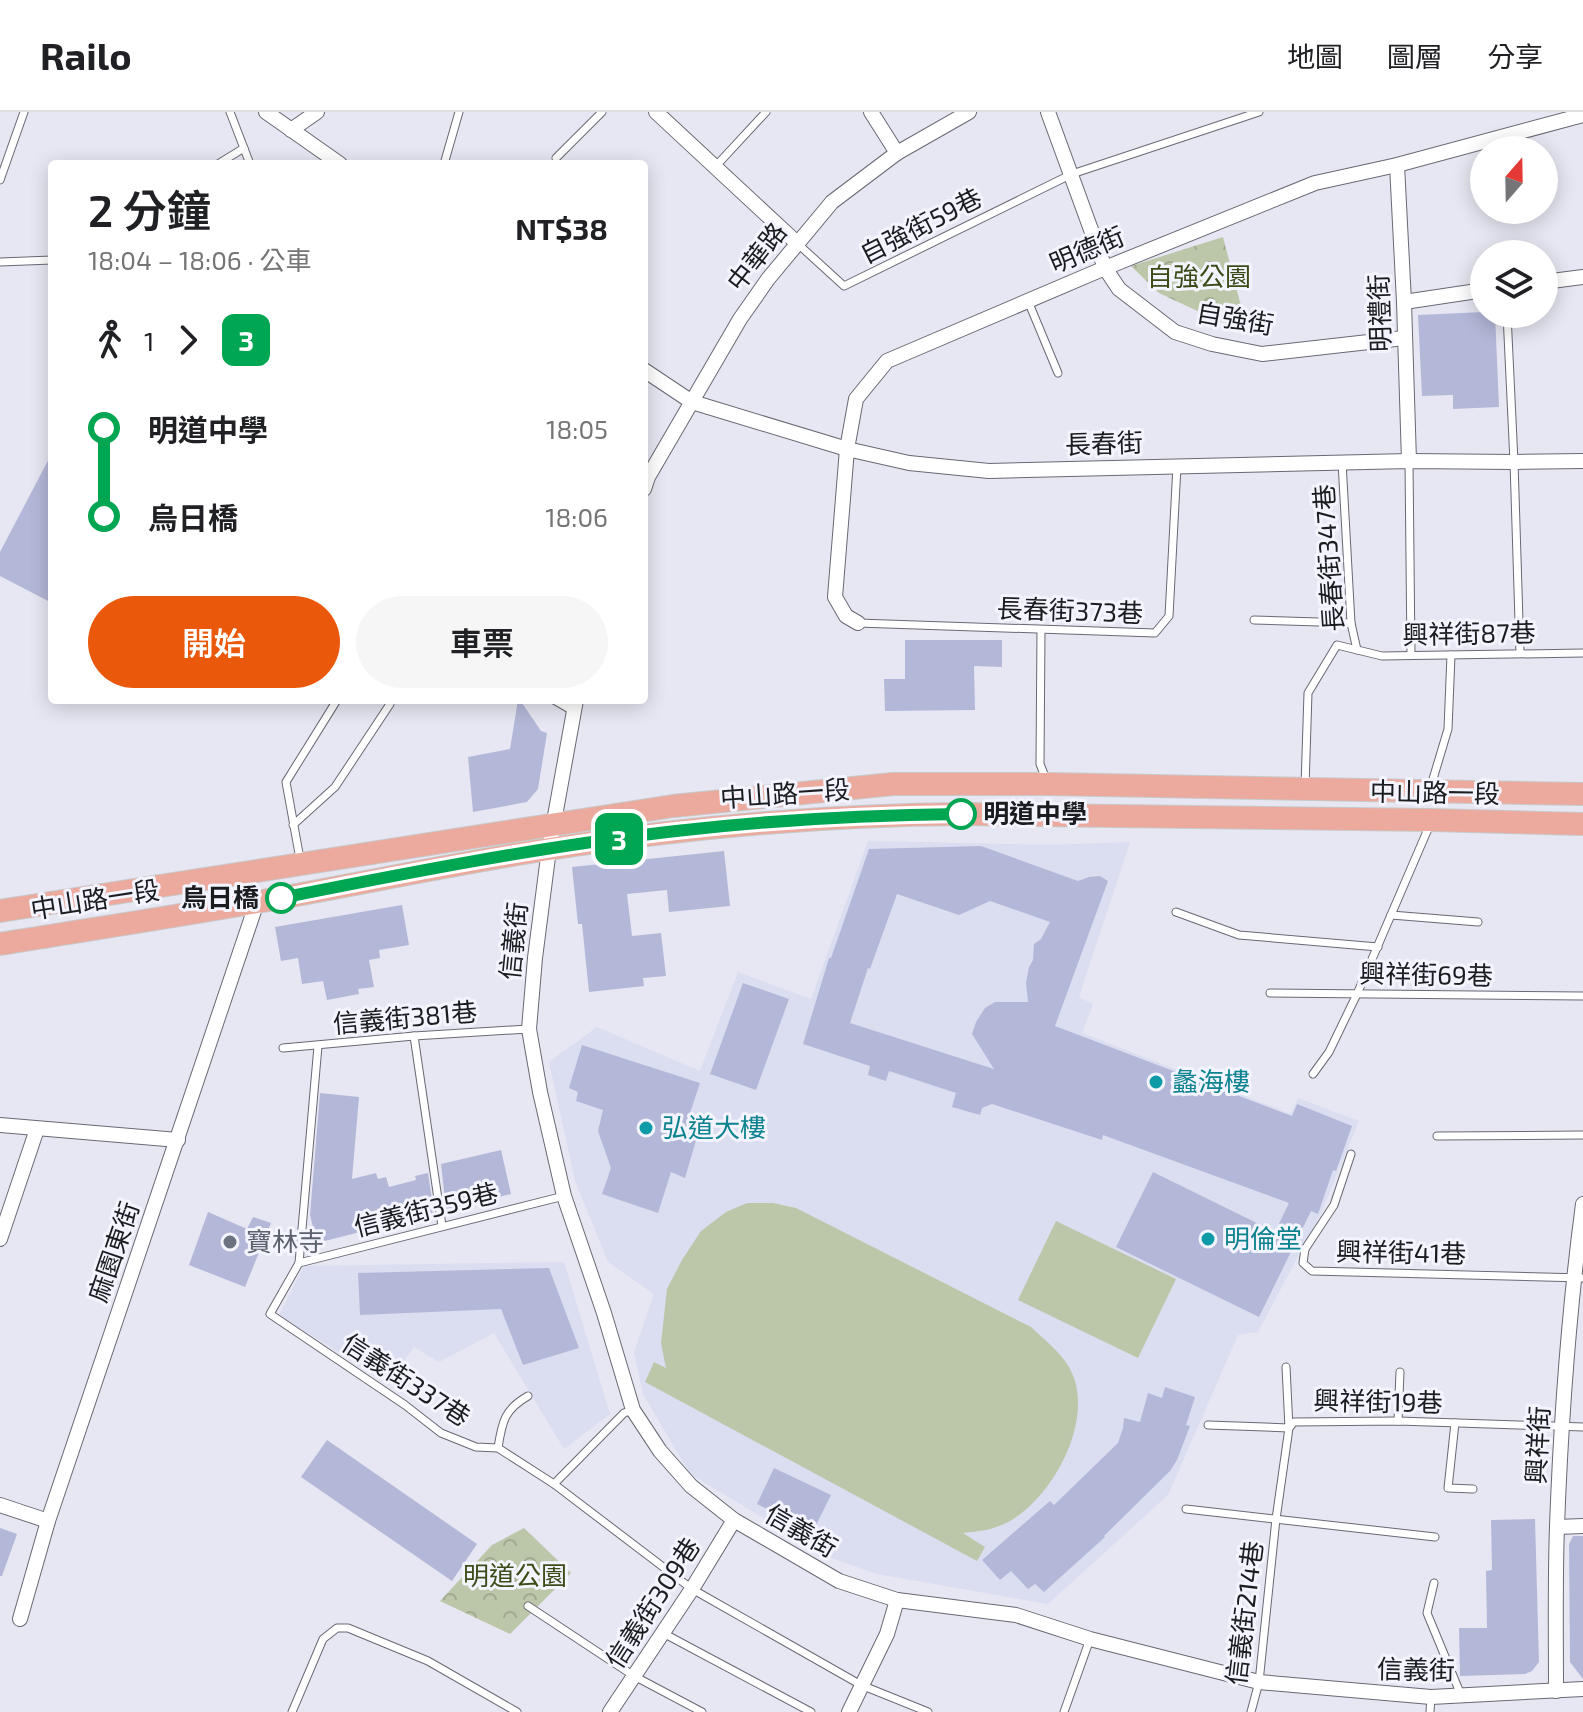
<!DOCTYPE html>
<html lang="zh-TW">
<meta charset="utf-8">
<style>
:root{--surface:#fff;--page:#f6f6f6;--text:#202124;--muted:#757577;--line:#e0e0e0;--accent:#ea580c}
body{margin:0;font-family:"Exo 2","Noto Sans TC",sans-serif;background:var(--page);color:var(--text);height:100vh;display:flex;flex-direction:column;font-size:30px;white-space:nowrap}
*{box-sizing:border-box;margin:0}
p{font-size:26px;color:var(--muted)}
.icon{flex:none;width:44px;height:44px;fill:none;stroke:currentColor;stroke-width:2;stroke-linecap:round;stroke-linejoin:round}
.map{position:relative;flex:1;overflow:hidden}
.panel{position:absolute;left:48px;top:48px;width:600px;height:544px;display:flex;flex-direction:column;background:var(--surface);border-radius:8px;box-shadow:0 4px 20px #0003}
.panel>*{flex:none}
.badge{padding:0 16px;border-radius:12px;font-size:28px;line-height:52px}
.needle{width:52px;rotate:20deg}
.fabs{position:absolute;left:1470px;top:24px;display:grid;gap:16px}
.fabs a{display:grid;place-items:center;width:88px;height:88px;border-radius:50%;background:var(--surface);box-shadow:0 4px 20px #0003;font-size:40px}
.map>.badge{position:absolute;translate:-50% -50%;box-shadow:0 0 0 4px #fff}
.legs{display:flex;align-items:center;gap:12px;height:88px;padding:0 40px;font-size:26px}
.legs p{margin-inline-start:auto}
.summary{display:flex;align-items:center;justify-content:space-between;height:136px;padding:0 40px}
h1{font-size:44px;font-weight:600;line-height:60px}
.cta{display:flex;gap:16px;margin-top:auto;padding:16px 40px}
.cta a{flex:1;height:92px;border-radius:48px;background:var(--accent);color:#fff;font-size:32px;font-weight:600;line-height:92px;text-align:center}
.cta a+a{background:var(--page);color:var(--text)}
ul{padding:0 40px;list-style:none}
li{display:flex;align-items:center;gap:28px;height:88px;font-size:30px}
li i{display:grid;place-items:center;width:12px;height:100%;margin:0 10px;background:currentColor}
li i::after{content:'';width:20px;height:20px;margin:-10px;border:6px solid;border-radius:50%;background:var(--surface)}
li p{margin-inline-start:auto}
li:first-child i{background:linear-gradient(#0000 50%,currentColor 0)}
li:last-child i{background:linear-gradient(currentColor 50%,#0000 0)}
header{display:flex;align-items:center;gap:48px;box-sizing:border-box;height:112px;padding:0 40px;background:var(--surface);border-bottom:2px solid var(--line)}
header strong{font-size:38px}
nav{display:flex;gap:44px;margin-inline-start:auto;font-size:28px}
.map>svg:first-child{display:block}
</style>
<header>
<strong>Railo</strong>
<nav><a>地圖</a><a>圖層</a><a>分享</a></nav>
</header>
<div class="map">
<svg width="1583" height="1600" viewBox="0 0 1583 1600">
<defs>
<pattern id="park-crowns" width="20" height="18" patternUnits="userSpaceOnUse" patternTransform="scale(2)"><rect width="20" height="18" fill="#bcc7a9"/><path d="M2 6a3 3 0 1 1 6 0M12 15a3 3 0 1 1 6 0" fill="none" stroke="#a1aa91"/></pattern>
</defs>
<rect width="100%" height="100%" fill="#e6e7f2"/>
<g fill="#dbddf0">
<path d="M868,729L1048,733L1130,730L1079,885L1093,892L1082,921L1291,1002L1298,986L1359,1009L1322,1099L1258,1220L1238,1223L1168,1383L1048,1492L877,1462L829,1445L690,1362L643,1282L634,1240L654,1182L608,1150L575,1069L549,950L597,915L700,959L738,860L811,887Z"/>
<path d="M564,1150L610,1302L564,1337L494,1221L439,1250L414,1235L388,1271L279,1203L304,1154Z"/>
</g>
<g fill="url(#park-crowns)">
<path d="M1223,125L1246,213L1221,210L1159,181L1131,154Z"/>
<path d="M524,1416L571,1461L510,1522L440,1489L492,1433Z"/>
</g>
<g fill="#bcc7a9">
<path d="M747,1091H773L796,1096L1031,1215C1047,1230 1067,1245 1074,1266C1091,1314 1052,1385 1010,1409C993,1418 982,1419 963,1421L985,1435L977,1449L645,1270L654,1250L666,1256L661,1231L667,1177L682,1148L701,1119L726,1100Z"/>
<path d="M1056,1109L1176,1167L1138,1246L1018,1188Z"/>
</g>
<g fill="#b4b8d8" fill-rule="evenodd">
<path d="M1484,200V202H1495L1499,295L1453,297V283L1422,284L1418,203Z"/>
<path d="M52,341V491L0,464V440Z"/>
<path d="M905,528H1002V555L974,554L975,598L885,599L884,567H905Z"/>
<path d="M518,588H520L541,619L547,621L538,677L527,690L473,700L468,645L510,637Z"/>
<path d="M981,734L1078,769L1089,765L1100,764L1108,769L1055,914L1292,1004L1297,992L1352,1014L1336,1059L1333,1058L1318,1102L1311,1099L1259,1205L1116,1135L1153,1060L1275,1120L1289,1091L1103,1023L1102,1028L992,992L982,996L980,1003L952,995L956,981L889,959L886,969L868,963L870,954L803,932L829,846H831L869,737ZM897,782L959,803L990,789L1050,810L1041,827L1034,832L1033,848L1029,855L1026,871L1028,890H995L985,896L976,910L972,922L994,957L850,911L868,856L870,857Z"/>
<path d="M724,739L730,794L669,800L667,778L627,782L632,824L661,821L666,864L643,866L644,874L589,880L582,812H578L572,755Z"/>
<path d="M402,793L409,833L379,838L380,846L369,848L374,875L358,877L359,882L327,888L323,869L302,872L298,846L281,849L275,815Z"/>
<path d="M743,871L789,887L756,978L710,962Z"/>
<path d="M582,933L700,971L686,1013L699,1018L685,1066L671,1060L658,1101L602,1082L611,1056L598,1019L603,998L576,989L578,980L569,976Z"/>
<path d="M320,981L359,985L352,1067L376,1061L378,1067L386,1065L389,1075L416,1068L415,1064L428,1061L434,1101L317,1131L310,1103Z"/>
<path d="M501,1038L511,1082L446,1097L441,1052Z"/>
<path d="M208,1100L247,1117L253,1105L271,1111L245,1175L189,1153Z"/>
<path d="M549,1156L579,1236L523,1253L501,1197L360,1203L358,1161Z"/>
<path d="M1165,1275L1195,1285L1186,1313L1190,1314L1177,1348L1170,1359L1104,1424L1105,1425L1044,1480L1035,1472L1028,1477L1011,1459L1000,1468L982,1448L1050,1389L1054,1393L1118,1331L1123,1316L1124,1306L1140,1310L1148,1281L1162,1286Z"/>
<path d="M327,1328L477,1432L452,1469L301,1365Z"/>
<path d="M774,1356L831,1383L813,1419L757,1392Z"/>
<path d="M1535,1407L1539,1550L1532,1559L1525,1562L1460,1564L1459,1516H1487L1486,1459L1492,1458L1491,1408Z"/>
<path d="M0,1416L17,1422L2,1464H0Z"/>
<path d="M1573,1424H1583V1567L1570,1550L1569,1432Z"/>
</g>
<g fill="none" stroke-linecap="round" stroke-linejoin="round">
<g stroke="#686973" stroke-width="9">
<g id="lane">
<path d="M230,0L250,52"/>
<path d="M556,46L602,0"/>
<path d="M218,52L244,36"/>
<path d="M444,52L459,0"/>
<path d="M715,55L766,0"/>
<path d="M0,68L24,0"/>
<path d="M798,132L844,174L1072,62L1259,0"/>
<path d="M0,150L52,148"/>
<path d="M1028,189L1058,261"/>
<path d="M1507,202L1514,350L1520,541"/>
<path d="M1409,349L1411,543"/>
<path d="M1342,350L1351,511L1357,538"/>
<path d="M1254,508L1351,511"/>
<path d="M858,511L1155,521L1169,504L1177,354"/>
<path d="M1041,518L1040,652L1046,667"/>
<path d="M554,588L573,599"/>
<path d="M1305,675L1308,581L1337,533L1382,544L1583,541"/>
<path d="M1430,677L1448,617L1451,543"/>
<path d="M293,713L335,675L390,592"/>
<path d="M300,747L286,670L337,588"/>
<path d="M1176,800L1239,823L1378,835"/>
<path d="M1391,803L1478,810"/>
<path d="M1270,881L1583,884"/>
<path d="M414,924L442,1114"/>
<path d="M318,934L299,1151L270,1202L405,1293L441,1321L476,1335L498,1336L554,1372L624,1301L633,1298"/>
<path d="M283,936L414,924L528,917"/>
<path d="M1313,962L1329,940L1357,882L1431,710"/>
<path d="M1437,1024L1583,1023"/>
<path d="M1351,1042L1334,1093L1305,1137L1303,1151L1312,1159L1583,1166"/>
<path d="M299,1151L564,1084"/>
<path d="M1398,1309L1400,1260"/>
<path d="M1455,1311L1448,1376L1473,1377"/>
<path d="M1208,1313L1289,1316L1286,1255"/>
<path d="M498,1336C502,1309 505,1297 528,1284"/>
<path d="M554,1372L692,1477L861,1573L928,1600"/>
<path d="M1186,1397L1435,1425"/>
<path d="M1434,1471L1427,1501L1461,1583"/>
<path d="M528,1494L634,1564L702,1600"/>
<path d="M663,1521L811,1600"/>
<path d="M292,1600L323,1527L337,1516H348L428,1549L517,1600"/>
<path d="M1064,1600L1090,1527"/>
<path d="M1251,1600L1259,1570L1276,1407L1289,1316L1294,1310L1398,1309L1583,1315"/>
<path d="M1430,1600L1431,1585"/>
</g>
</g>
<g stroke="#686973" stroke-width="16">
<g id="street">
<path d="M266,0L340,52"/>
<path d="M656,0L797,131"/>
<path d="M871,0L897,41"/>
<path d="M1048,0L1105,156L1119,177L1175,220L1212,232L1262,242L1404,226"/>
<path d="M291,18L317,0"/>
<path d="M1397,53L1404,190L1409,349"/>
<path d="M1544,170L1583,165"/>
<path d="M1404,190L1484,178"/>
<path d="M644,258L692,290L847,337L909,351L989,359L1409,349L1514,350L1583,349"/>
<path d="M644,377L648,365L740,207L768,167L832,90L897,41L969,0"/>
<path d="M858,511L846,504L835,485L847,337L856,287L887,249L1105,156L1315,71L1397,53L1583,3"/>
<path d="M576,588L549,737L535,846L529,917L540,980L564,1084L604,1201L633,1298L660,1339L691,1374L734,1408L839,1469L897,1488L1016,1503L1090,1527L1259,1570L1431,1585L1583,1577"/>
<path d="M0,1013L178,1028"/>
<path d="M0,1127L37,1017"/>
<path d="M0,1393L48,1409"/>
<path d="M1557,1415L1583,1414"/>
<path d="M20,1507L48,1409L257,790"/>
<path d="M1556,1579C1556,1524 1555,1469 1557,1414C1561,1306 1569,1198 1583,1092"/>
<path d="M610,1600L692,1477L734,1408"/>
<path d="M849,1600L887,1522L897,1488"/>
</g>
</g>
<g stroke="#c8c9c9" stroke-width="24">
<g id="primary">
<path d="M0,799L673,694L893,672H1048L1583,682"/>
<path d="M0,832C86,818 172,805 257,790C355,773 452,752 549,737C687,715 826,703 965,702L1432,708L1583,712"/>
</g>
</g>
<use href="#lane" stroke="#fff" stroke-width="7"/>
<use href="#street" stroke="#fff" stroke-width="14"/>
<use href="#primary" stroke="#eca99e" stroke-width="22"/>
</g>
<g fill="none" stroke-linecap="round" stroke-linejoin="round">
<g stroke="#fff" stroke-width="18">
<path id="line-1" d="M281,786C411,760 545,734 676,719C771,708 866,703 961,702"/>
</g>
<use href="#line-1" stroke="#00a651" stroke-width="12"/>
</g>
<g fill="#fff" stroke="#00a651" stroke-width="4">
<circle cx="961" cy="702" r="14"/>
<circle cx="281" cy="786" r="14"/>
</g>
<g fill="#0f9aa8" stroke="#f3f4fe" stroke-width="3">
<circle cx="1156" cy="970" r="8"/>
<circle cx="646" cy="1016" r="8"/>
<circle cx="1208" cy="1127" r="8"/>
</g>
<circle fill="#6b7280" stroke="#f3f4fe" stroke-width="3" cx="230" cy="1130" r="8"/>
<g text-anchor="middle" stroke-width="6" stroke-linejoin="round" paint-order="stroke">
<g font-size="26" fill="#1b1c20" stroke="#f3f4fe">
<text transform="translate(921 114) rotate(-27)" y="9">自強街59巷</text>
<text transform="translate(1087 138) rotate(-23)" y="9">明德街</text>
<text transform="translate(757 145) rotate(-52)" y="9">中華路</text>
<text transform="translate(1380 201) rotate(-92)" y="9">明禮街</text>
<text transform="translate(1235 207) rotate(10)" y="9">自強街</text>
<text transform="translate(1104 332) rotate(-2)" y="9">長春街</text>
<text transform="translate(1329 446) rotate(-94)" y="9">長春街347巷</text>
<text transform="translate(1070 499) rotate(2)" y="9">長春街373巷</text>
<text transform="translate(1469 522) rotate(-1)" y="9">興祥街87巷</text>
<text transform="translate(1435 681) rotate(1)" y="9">中山路一段</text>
<text transform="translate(785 682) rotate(-4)" y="9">中山路一段</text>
<text transform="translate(95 788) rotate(-9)" y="9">中山路一段</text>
<text transform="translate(514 829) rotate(-84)" y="9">信義街</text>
<text transform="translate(1426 863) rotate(1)" y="9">興祥街69巷</text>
<text transform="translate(405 906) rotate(-5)" y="9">信義街381巷</text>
<text transform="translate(426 1098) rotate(-14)" y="9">信義街359巷</text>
<text transform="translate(114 1140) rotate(-71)" y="9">麻園東街</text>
<text transform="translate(1401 1141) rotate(1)" y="9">興祥街41巷</text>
<text transform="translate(406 1268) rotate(33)" y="9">信義街337巷</text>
<text transform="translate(1378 1290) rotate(1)" y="9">興祥街19巷</text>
<text transform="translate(1538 1333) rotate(-87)" y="9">興祥街</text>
<text transform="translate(801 1419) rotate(30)" y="9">信義街</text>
<text transform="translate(653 1491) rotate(-57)" y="9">信義街309巷</text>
<text transform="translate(1245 1501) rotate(-83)" y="9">信義街214巷</text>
<text transform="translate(1416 1558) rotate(1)" y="9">信義街</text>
</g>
<g font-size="26" fill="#3c4c19" stroke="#f3f4fe">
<text x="1199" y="174">自強公園</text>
<text x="515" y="1473">明道公園</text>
</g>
<g font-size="26" font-weight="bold" fill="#1b1c20" stroke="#f3f4fe" text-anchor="start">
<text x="983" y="711">明道中學</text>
<text x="259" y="795" text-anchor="end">烏日橋</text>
</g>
<g font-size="26" fill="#0d838f" stroke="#f3f4fe" text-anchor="start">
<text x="1172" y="979">蠡海樓</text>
<text x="662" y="1025">弘道大樓</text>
<text x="1224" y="1136">明倫堂</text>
</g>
<g font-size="26" fill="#5b616d" stroke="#f3f4fe" text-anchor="start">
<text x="246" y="1139">寶林寺</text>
</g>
</g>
</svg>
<div class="fabs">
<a><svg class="needle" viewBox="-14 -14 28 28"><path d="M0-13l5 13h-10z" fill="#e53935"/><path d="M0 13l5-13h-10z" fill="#757577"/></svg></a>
<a><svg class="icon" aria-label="layers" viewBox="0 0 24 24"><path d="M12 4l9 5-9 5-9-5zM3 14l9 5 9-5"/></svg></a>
</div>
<b class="badge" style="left:619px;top:727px;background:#00a651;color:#fff">3</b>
<section class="panel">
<div class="summary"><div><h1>2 分鐘</h1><p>18:04 – 18:06 · 公車</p></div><b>NT$38</b></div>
<div class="legs"><svg class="icon" aria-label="walk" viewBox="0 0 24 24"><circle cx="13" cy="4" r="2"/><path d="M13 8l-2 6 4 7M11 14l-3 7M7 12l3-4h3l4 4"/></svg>1<svg class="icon" aria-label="forward" viewBox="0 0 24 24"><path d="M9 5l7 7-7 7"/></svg><b class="badge" style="background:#00a651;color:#fff">3</b></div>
<ul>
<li><i style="color:#00a651"></i><b>明道中學</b><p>18:05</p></li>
<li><i style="color:#00a651"></i><b>烏日橋</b><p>18:06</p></li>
</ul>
<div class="cta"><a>開始</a><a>車票</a></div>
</section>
</div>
